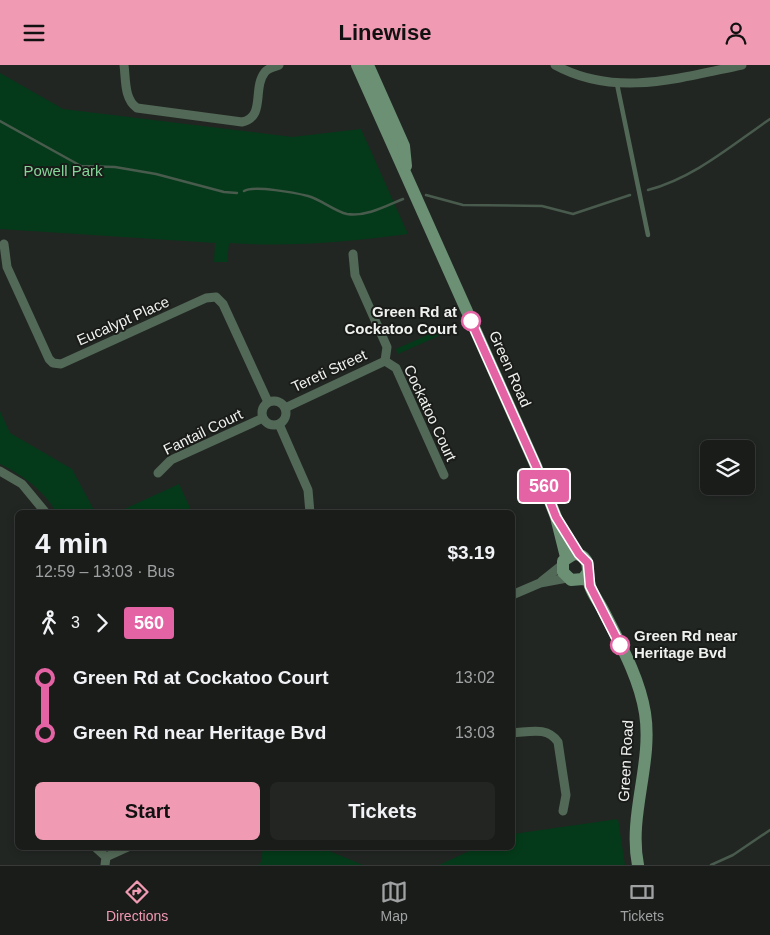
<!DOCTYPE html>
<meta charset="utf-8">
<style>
:root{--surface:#1a1c1a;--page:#232523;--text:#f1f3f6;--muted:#9fa1a2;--line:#383a39;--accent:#f19ab3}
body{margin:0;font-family:Arial,sans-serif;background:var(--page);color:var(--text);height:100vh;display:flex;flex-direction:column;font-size:19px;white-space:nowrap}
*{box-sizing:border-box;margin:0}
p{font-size:16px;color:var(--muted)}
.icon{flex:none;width:28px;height:28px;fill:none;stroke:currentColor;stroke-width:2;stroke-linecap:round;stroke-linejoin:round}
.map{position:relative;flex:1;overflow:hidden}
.details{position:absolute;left:15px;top:445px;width:500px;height:340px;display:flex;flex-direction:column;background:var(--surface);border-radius:8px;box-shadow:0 2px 8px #0003,0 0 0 1px var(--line)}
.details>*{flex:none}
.badge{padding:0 10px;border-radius:4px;font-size:18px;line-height:32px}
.tools{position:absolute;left:700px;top:375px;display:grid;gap:10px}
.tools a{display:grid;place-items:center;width:55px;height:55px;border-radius:8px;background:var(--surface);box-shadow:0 2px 8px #0003,0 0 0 1px var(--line);font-size:25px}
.map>.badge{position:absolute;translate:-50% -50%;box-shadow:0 0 0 2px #fff}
.legs{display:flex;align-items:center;gap:8px;height:55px;padding:0 20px;font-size:16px}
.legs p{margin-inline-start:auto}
.headline{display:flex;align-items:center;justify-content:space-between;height:85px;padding:0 20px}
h1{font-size:28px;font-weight:700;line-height:38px}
.primary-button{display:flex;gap:10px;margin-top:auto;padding:10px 20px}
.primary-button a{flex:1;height:58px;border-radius:8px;background:var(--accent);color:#111;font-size:20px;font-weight:700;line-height:58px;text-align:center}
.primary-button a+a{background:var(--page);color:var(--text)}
ul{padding:0 20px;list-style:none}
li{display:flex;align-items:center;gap:18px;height:55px;font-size:19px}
li i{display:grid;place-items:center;width:8px;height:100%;margin:0 6px;background:currentColor}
li i::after{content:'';width:12px;height:12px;margin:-6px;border:4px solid;border-radius:50%;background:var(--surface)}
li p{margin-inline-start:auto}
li:first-child i{background:linear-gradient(#0000 50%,currentColor 0)}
li:last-child i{background:linear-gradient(currentColor 50%,#0000 0)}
header{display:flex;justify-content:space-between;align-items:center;height:65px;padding:0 20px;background:var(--accent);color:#111;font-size:22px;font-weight:700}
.tab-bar{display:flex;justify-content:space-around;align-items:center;height:70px;border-top:1px solid var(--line);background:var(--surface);font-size:14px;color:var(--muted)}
.tab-bar a{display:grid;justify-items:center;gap:2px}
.tab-bar .active{color:var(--accent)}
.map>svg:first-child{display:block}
</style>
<header><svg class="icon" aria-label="menu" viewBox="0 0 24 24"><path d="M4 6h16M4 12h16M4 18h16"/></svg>Linewise<svg class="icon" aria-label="person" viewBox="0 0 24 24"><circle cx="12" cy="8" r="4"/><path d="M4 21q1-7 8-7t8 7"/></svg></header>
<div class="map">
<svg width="770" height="800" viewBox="0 0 770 800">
<rect width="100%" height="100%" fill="#222623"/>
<g fill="#043a19">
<path d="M0,8L63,44L292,72L361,64L408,169C346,177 292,182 229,178L227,197H214L215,178L0,164Z"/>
<path d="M450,260L452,265L398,289L396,284Z"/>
<path d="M0,346L10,368L72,404L95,447H56C45,426 21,409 0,399Z"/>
<path d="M179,419L192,447H118Z"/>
<path d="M618,754L625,800H439L476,783L512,782L513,769Z"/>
<path d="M263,782L322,783L363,800H258L261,797Z"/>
</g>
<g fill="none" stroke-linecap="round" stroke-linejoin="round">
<g stroke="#485b4d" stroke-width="2.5">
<path d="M0,56L81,101L115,102L156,109L224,127L237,128"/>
<path d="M648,125C694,113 732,80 770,54"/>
<path d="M244,126C254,120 296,128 308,131C322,135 334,146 347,149C366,152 386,141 403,134"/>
<path d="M426,130L463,140L542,141L573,149L630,130"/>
<path d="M711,800L733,790L770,765"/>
</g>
<path stroke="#536957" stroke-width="4.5" d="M617,19L648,170"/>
<g stroke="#536957" stroke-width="9">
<path d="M124,0C126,15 124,34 137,43L242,57C266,52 252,23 265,7C268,3 274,2 279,0"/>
<path d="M555,0C615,33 679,13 742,0"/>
<path d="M4,179L7,202L49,294L53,298L61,299L206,233L216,232L223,239L268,337"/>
<path d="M353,189L355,210L387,282L385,296L396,303L444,410"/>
<circle cx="274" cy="348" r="12"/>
<path d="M285,343L385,296"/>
<path d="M279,359L308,425L310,448"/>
<path d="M0,406L22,419L46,448"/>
<path d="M158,408L171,395L263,353"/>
<path d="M542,516L562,500"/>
<path d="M512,530L540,518L567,513"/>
<path d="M512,668C530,667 547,661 558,677L566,730L563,746"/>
<path d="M95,782L106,792L105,800"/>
<path d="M106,792L128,782"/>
</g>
<g stroke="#6b9074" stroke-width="12">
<path d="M357,0L536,401L556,452L566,492"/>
<path d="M368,0L404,81L406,101"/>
<path d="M588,507L583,514L571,515L563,507V496L574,489C594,490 585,508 590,521C593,530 599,537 603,545C619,577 639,611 645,648C653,698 628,750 638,800"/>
</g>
</g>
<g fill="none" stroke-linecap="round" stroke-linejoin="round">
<g stroke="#fff" stroke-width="11">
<path id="line-1" d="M471,256L536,401L556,452L579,489L588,498L590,521L620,580"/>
</g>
<use href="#line-1" stroke="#e463a4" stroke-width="8"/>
</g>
<g fill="#fff" stroke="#e463a4" stroke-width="2.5">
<circle cx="471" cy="256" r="9"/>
<circle cx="620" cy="580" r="9"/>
</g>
<g text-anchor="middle" stroke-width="4" stroke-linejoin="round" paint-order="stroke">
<g font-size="15" fill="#84d699" stroke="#191c19">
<text x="63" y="111">Powell Park</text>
</g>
<g font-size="15" font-weight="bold" fill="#f0f2f0" stroke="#191c19" text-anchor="end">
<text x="457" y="252">Green Rd at<tspan x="457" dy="17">Cockatoo Court</tspan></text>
<text x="634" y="576" text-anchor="start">Green Rd near<tspan x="634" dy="17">Heritage Bvd</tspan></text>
</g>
<g font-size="15" fill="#f0f2f0" stroke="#191c19">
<text transform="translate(123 256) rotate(-24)" y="5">Eucalypt Place</text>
<text transform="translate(510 304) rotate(66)" y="5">Green Road</text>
<text transform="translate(329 306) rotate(-25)" y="5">Tereti Street</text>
<text transform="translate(430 348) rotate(65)" y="5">Cockatoo Court</text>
<text transform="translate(203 367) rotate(-26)" y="5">Fantail Court</text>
<text transform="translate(626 696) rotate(-87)" y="5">Green Road</text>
</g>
</g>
</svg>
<div class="tools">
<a><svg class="icon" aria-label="layers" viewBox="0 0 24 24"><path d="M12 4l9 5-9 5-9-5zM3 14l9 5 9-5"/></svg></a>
</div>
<b class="badge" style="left:544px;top:421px;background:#e463a4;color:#fff">560</b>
<section class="details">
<div class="headline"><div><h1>4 min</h1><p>12:59 – 13:03 · Bus</p></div><b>$3.19</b></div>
<div class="legs"><svg class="icon" aria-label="walk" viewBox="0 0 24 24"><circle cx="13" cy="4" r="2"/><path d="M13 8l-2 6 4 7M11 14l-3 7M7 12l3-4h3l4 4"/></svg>3<svg class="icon" aria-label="forward" viewBox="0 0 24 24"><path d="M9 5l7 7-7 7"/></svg><b class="badge" style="background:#e463a4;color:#fff">560</b></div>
<ul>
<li><i style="color:#e463a4"></i><b>Green Rd at Cockatoo Court</b><p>13:02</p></li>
<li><i style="color:#e463a4"></i><b>Green Rd near Heritage Bvd</b><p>13:03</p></li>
</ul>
<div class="primary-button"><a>Start</a><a>Tickets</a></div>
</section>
</div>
<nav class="tab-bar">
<a class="active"><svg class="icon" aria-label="directions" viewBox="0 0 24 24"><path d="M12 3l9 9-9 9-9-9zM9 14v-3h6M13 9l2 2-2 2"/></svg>Directions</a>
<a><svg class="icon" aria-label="map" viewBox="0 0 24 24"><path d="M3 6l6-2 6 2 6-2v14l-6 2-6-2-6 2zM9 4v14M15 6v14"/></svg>Map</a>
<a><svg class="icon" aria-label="tickets" viewBox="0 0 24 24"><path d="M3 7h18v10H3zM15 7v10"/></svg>Tickets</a>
</nav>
